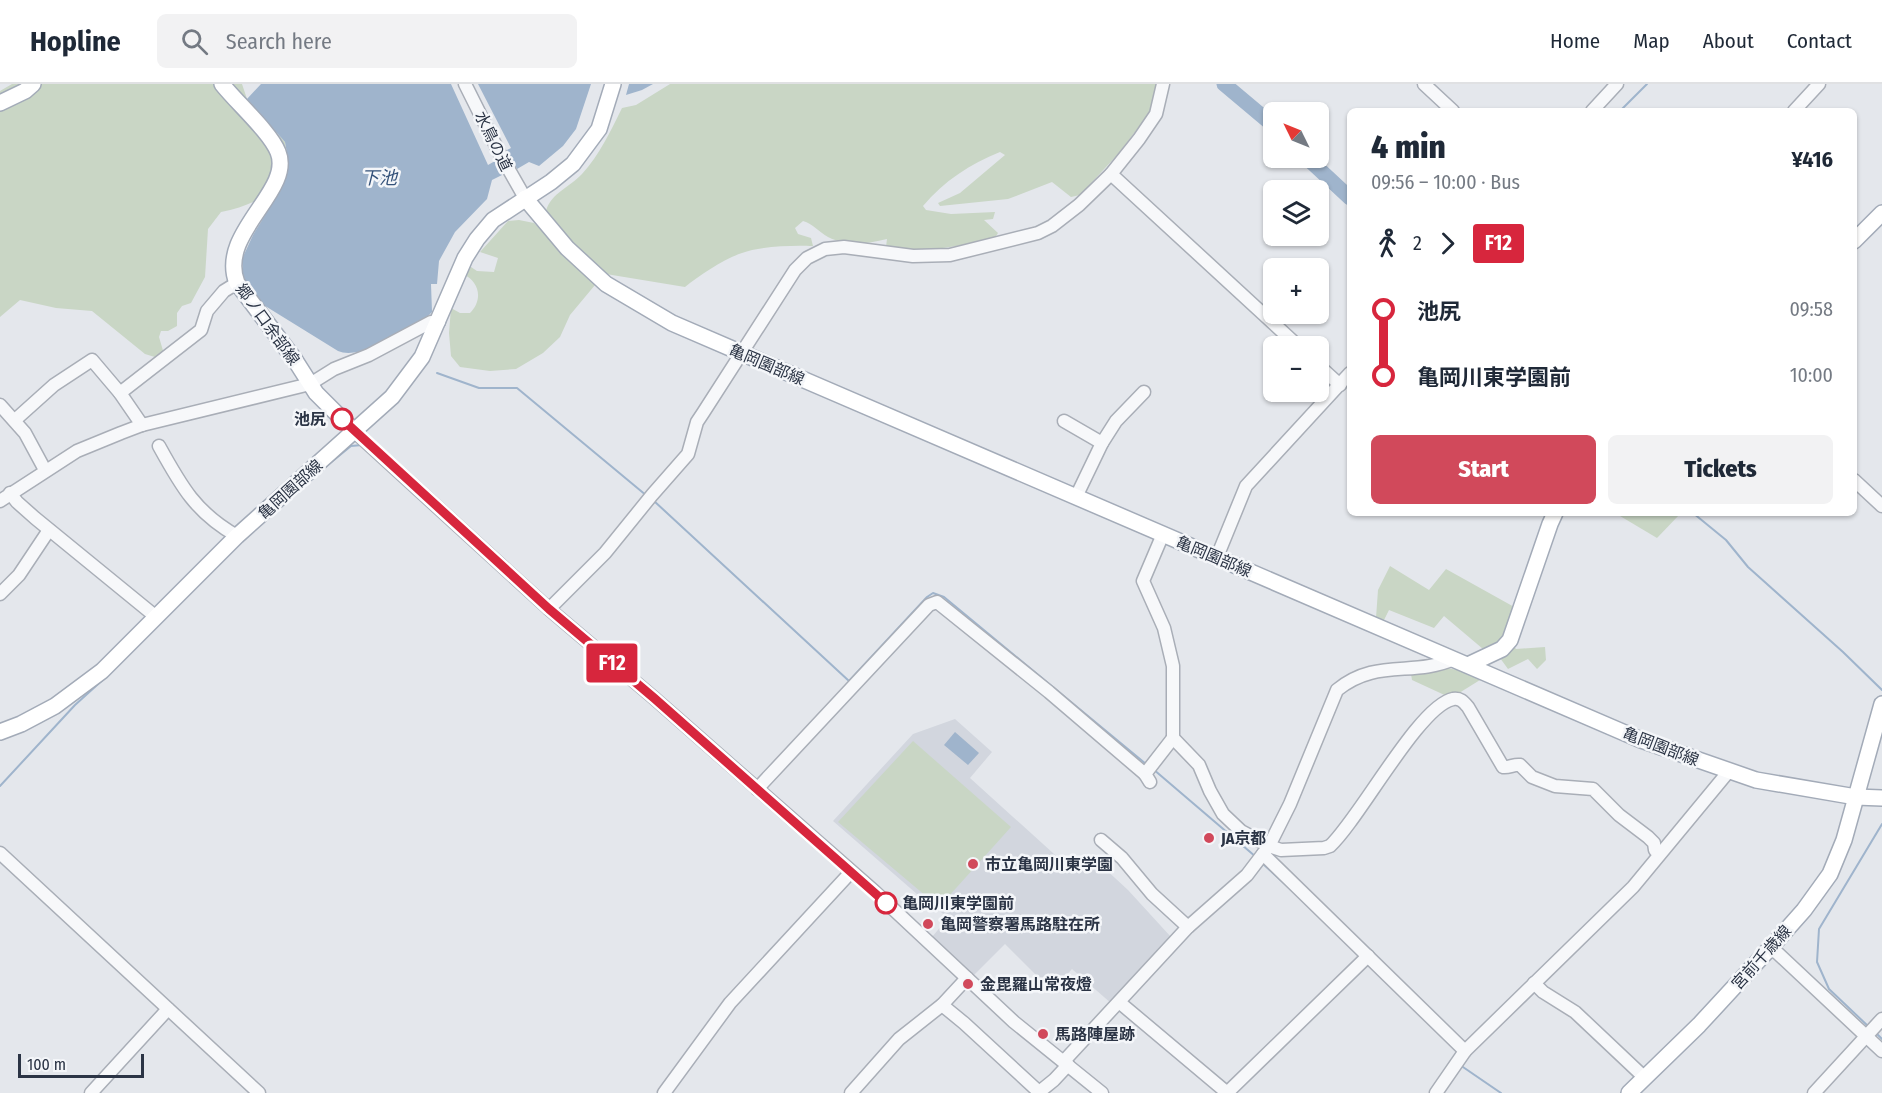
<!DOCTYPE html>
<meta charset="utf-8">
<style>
:root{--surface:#fff;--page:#f2f2f3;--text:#1f2937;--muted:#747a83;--line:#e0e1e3;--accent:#d1495b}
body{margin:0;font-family:"Fira Sans Condensed","Noto Sans JP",sans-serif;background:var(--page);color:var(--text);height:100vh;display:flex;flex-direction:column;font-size:22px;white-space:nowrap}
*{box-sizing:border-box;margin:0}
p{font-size:20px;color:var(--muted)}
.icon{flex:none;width:33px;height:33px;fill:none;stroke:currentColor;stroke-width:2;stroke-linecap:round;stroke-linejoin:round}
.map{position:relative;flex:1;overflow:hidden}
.drawer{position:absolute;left:1347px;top:24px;width:510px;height:408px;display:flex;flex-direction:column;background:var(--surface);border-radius:9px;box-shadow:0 2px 4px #0004}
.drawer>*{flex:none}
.badge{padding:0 12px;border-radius:4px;font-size:21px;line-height:39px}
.needle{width:39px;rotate:313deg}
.tools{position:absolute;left:1263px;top:18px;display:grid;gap:12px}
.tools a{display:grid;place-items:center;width:66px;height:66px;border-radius:9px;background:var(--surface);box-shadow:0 2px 4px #0004;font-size:30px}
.scale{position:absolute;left:18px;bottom:15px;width:126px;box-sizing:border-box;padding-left:6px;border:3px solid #2b3445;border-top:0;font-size:16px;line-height:21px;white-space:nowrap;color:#2b3445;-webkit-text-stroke:4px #f4f6f9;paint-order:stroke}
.map>.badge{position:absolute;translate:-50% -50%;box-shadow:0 0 0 3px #fff}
.legs{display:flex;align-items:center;gap:9px;height:66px;padding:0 24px;font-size:20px}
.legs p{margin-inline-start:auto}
.headline{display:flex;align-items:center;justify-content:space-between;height:102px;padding:0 24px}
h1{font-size:33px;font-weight:800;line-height:45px}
.cta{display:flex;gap:12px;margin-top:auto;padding:12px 24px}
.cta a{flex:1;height:69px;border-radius:9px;background:var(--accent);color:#fff;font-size:24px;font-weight:800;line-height:69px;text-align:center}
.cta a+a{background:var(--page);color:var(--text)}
ul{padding:0 24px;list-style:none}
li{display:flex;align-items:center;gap:21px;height:66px;font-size:22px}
li i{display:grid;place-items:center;width:9px;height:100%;margin:0 8px;background:currentColor}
li i::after{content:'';width:15px;height:15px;margin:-8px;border:4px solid;border-radius:50%;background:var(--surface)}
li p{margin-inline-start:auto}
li:first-child i{background:linear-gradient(#0000 50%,currentColor 0)}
li:last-child i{background:linear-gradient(currentColor 50%,#0000 0)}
header{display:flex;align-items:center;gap:36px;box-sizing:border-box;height:84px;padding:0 30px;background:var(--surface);border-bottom:2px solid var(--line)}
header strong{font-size:28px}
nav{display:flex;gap:33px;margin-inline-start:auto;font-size:21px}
.search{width:420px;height:54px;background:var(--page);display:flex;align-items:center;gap:15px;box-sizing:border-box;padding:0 21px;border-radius:9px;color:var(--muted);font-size:22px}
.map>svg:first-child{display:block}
</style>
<header>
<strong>Hopline</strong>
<div class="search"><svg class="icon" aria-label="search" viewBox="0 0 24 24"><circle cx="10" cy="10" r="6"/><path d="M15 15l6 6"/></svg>Search here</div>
<nav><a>Home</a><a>Map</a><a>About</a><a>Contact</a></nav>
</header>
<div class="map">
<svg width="1882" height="1009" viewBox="0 0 1882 1009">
<rect width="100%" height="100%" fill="#e4e7ec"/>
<path fill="#d2d6de" d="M955,635L992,668L970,694L1075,789L1090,771L1128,806L1171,853L1112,920L1072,885L1052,907L1005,860L973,892L932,853L948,834L935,823L933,824L833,737L913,650Z"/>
<g fill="#c9d6c5">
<path d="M12,0H242L247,15L285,58L288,75L283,102C263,114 244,124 221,128L208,145L205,193L191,219L182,222L177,229V242L168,247H161L159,253L164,270L158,274L145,270L92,227L56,224L20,216L0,233V7Z"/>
<path d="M670,0H1156L1150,28L1119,69L1080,111L1071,113L1052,98L1008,115L940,122L938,119L960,109L1005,71L1000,68C970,80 944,97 923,122L926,126L951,130L995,128L993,135L984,136L998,149L994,155C958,162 922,170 886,163L887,155C866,160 848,163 828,153C819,148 813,140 803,137L795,144L798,150L811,154L813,162C794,161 760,162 742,169C724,175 700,191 685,203L606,190L556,143L546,127C551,109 570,103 582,90C600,70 610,48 622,24L636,21Z"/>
<path d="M519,136L534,139L595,201L570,231L560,253L543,269L516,285L490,287L460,283L451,272L449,249L451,224L460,229H470C483,216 480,198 463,190L468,181L477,187L494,188L498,174L480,168L508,137Z"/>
<path d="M1615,429H1679L1680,430L1657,454Z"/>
<path d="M1390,482L1429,506L1446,485L1516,524L1506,551L1516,565L1545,563L1546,576L1537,585L1528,575L1508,585L1492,563L1483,565L1444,532L1434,544L1389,526L1384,536L1376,534L1378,506Z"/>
<path d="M1446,584L1458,586L1480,596L1451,614L1412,596L1411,590Z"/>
<path d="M913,657L1011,743L939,823L838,738Z"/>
</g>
<g fill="#9fb4cc">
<path d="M261,0H451L488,81L495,77L502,91L492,96L487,115L455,148L439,177L437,200H431L432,228C416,245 361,277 338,267L262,220L250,208L243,191L242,175L253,151L283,102L288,75L285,58L247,15Z"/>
<path d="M478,0H591L576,45L563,62L539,82L529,78L517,85L507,66L511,64Z"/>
<path d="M629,0H653L642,6L626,11Z"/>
<path d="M955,648L979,669L968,681L944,661Z"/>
</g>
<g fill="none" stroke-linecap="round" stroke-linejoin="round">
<g stroke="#9fb4cc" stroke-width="2">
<path d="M1620,27L1647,0"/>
<path d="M437,289L479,304H517L647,412"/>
<path d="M318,389L351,362L362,361"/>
<path d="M654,417L849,597L927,513L933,509L944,513L1146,680"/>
<path d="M1693,429L1726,456L1748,483L1843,568L1882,606"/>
<path d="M1153,685L1256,773"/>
<path d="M0,702L75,621L107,592"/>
<path d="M1262,779L1300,814"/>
<path d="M1869,943L1829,905L1817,878L1819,845L1882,740"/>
<path d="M1875,948L1882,955"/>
<path d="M1460,981L1501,1009"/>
</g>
<g stroke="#9fb4cc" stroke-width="15">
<path d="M1224,0L1274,42"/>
<path d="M1307,74L1350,114"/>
</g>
<g stroke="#a9aeb7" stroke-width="15">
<g id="minor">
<path d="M465,0L500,70L525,114"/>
<path d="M1424,0L1453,27"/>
<path d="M1592,27L1617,0"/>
<path d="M1794,27L1819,0"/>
<path d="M1111,90L1298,262"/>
<path d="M1318,281L1340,301"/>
<path d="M120,309L201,246L207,227L224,207L237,199"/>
<path d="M0,321L25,349L45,386"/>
<path d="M15,336L54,301L92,276L120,309L142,341"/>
<path d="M1064,337L1102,359"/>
<path d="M355,348L549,525L654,614L875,808L1014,938L1102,1009"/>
<path d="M159,362C181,402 196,429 237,452"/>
<path d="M1854,396L1882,422"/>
<path d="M10,409L17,418L35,434L155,532"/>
<path d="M1076,413L1102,359L1116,337L1144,308"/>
<path d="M0,417L77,367L121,349L142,341L310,300L334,285L369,271L431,238H439"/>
<path d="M1163,450L1143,497L1164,544L1173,582V654L1199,681L1210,707L1223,730L1241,747L1269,762L1281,766L1324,764L1330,762C1360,734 1419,622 1453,615C1460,614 1463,617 1468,623L1503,683C1509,684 1514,680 1520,681L1532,693L1555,702L1593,705L1619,731L1648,753L1654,759L1655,766L1659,770"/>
<path d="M1217,473L1246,402L1350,289"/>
<path d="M0,510L19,491L49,446"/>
<path d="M549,525L605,469L652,411L688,370L697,338L703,329L795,186L807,174L825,165L844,163L913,172L950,171L1038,149L1052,142L1079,121L1111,90L1139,55L1156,30L1163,0"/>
<path d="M1150,698L1145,690L1173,654"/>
<path d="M757,705L929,521L937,518L1049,608L1145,690"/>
<path d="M1101,756L1122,774L1152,810L1188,843"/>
<path d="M0,769L259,1009"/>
<path d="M1263,770L1465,967"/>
<path d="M1771,863L1882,967"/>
<path d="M1534,899L1543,908L1575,928L1645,994"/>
<path d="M1119,918L1225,1007H1229L1368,872"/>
<path d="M942,921L964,939L1039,1008"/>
<path d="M1064,977L1188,843L1247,791L1269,762L1290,720L1337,606C1376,574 1413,593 1454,575"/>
<path d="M91,1009L168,925"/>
<path d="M664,1009L730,919L851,788"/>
<path d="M851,1009L899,955L942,921L967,894"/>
<path d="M1038,1009L1054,996L1068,981"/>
<path d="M1436,1009L1465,967L1633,803L1729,687"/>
<path d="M1814,1009L1882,935"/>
</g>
</g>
<g stroke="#a3abb8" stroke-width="18">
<g id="major">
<path d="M222,0C237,19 270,48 278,68C294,107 217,149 237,199L295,276L316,309L355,348"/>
<path d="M0,19L25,7L33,0"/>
<path d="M525,114L567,164L606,200L672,239L1641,656L1756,696L1856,713L1882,714"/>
<path d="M1854,157L1882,129"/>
<path d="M1468,581L1502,565L1510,556L1550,440L1555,429"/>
<path d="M0,648L21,640L55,622L102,587L237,452L392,313L422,273L465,174L477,155L493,136L551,98L573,80L599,45L613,0"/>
<path d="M1629,1009L1699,941L1771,863L1804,826L1830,790L1844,756L1882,620"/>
</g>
</g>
<use href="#minor" stroke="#f7f8fa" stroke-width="12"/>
<use href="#major" stroke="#fff" stroke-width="15"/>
</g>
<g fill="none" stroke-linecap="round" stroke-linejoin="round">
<g stroke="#fff" stroke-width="14">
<path id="line-1" d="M342,335L549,525L654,614L886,819"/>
</g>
<use href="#line-1" stroke="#d7263d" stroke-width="9"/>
</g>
<g fill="#fff" stroke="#d7263d" stroke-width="3">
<circle cx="342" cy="335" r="10"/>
<circle cx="886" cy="819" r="10"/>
</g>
<g fill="#d1495b" stroke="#f4f6f9" stroke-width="2">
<circle cx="1209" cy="754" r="6"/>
<circle cx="973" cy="780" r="6"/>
<circle cx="928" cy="840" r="6"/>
<circle cx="968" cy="900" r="6"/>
<circle cx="1043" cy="950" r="6"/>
</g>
<g text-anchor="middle" stroke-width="5" stroke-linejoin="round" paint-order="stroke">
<g font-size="16" fill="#2b3445" stroke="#f4f6f9">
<text transform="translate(494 57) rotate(64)" y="6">水鳥の道</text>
<text transform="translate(268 240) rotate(54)" y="6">郷ノ口余部線</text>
<text transform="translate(767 280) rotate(23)" y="6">亀岡園部線</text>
<text transform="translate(290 405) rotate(-42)" y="6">亀岡園部線</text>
<text transform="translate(1214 472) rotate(23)" y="6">亀岡園部線</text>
<text transform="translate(1661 662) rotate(21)" y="6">亀岡園部線</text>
<text transform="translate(1761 873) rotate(-48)" y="6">宮前千歳線</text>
</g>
<g font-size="16" font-weight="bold" fill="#2b3445" stroke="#f4f6f9" text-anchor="end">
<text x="326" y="341">池尻</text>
<text x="902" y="825" text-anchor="start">亀岡川東学園前</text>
</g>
<g font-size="16" font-weight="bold" fill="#2b3445" stroke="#f4f6f9" text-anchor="start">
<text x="1221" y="760">JA京都</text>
<text x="985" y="786">市立亀岡川東学園</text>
<text x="940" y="846">亀岡警察署馬路駐在所</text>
<text x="980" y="906">金毘羅山常夜燈</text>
<text x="1055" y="956">馬路陣屋跡</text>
</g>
<g font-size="18" font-style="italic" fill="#34527a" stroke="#f4f6f9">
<text x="379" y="100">下池</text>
</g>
</g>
</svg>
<div class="tools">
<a><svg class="needle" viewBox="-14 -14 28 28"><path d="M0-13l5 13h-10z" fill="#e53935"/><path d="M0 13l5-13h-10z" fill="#747a83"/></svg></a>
<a><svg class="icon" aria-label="layers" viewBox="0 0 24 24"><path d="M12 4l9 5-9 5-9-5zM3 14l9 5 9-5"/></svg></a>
<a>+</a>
<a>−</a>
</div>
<div class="scale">100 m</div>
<b class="badge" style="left:612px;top:579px;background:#d7263d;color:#fff">F12</b>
<section class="drawer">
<div class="headline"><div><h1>4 min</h1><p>09:56 – 10:00 · Bus</p></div><b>¥416</b></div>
<div class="legs"><svg class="icon" aria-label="walk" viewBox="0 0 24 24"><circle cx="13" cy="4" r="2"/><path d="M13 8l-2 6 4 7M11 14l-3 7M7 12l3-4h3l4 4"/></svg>2<svg class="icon" aria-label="forward" viewBox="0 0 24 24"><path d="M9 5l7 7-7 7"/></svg><b class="badge" style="background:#d7263d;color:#fff">F12</b></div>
<ul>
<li><i style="color:#d7263d"></i><b>池尻</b><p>09:58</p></li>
<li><i style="color:#d7263d"></i><b>亀岡川東学園前</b><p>10:00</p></li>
</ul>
<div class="cta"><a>Start</a><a>Tickets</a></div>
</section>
</div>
